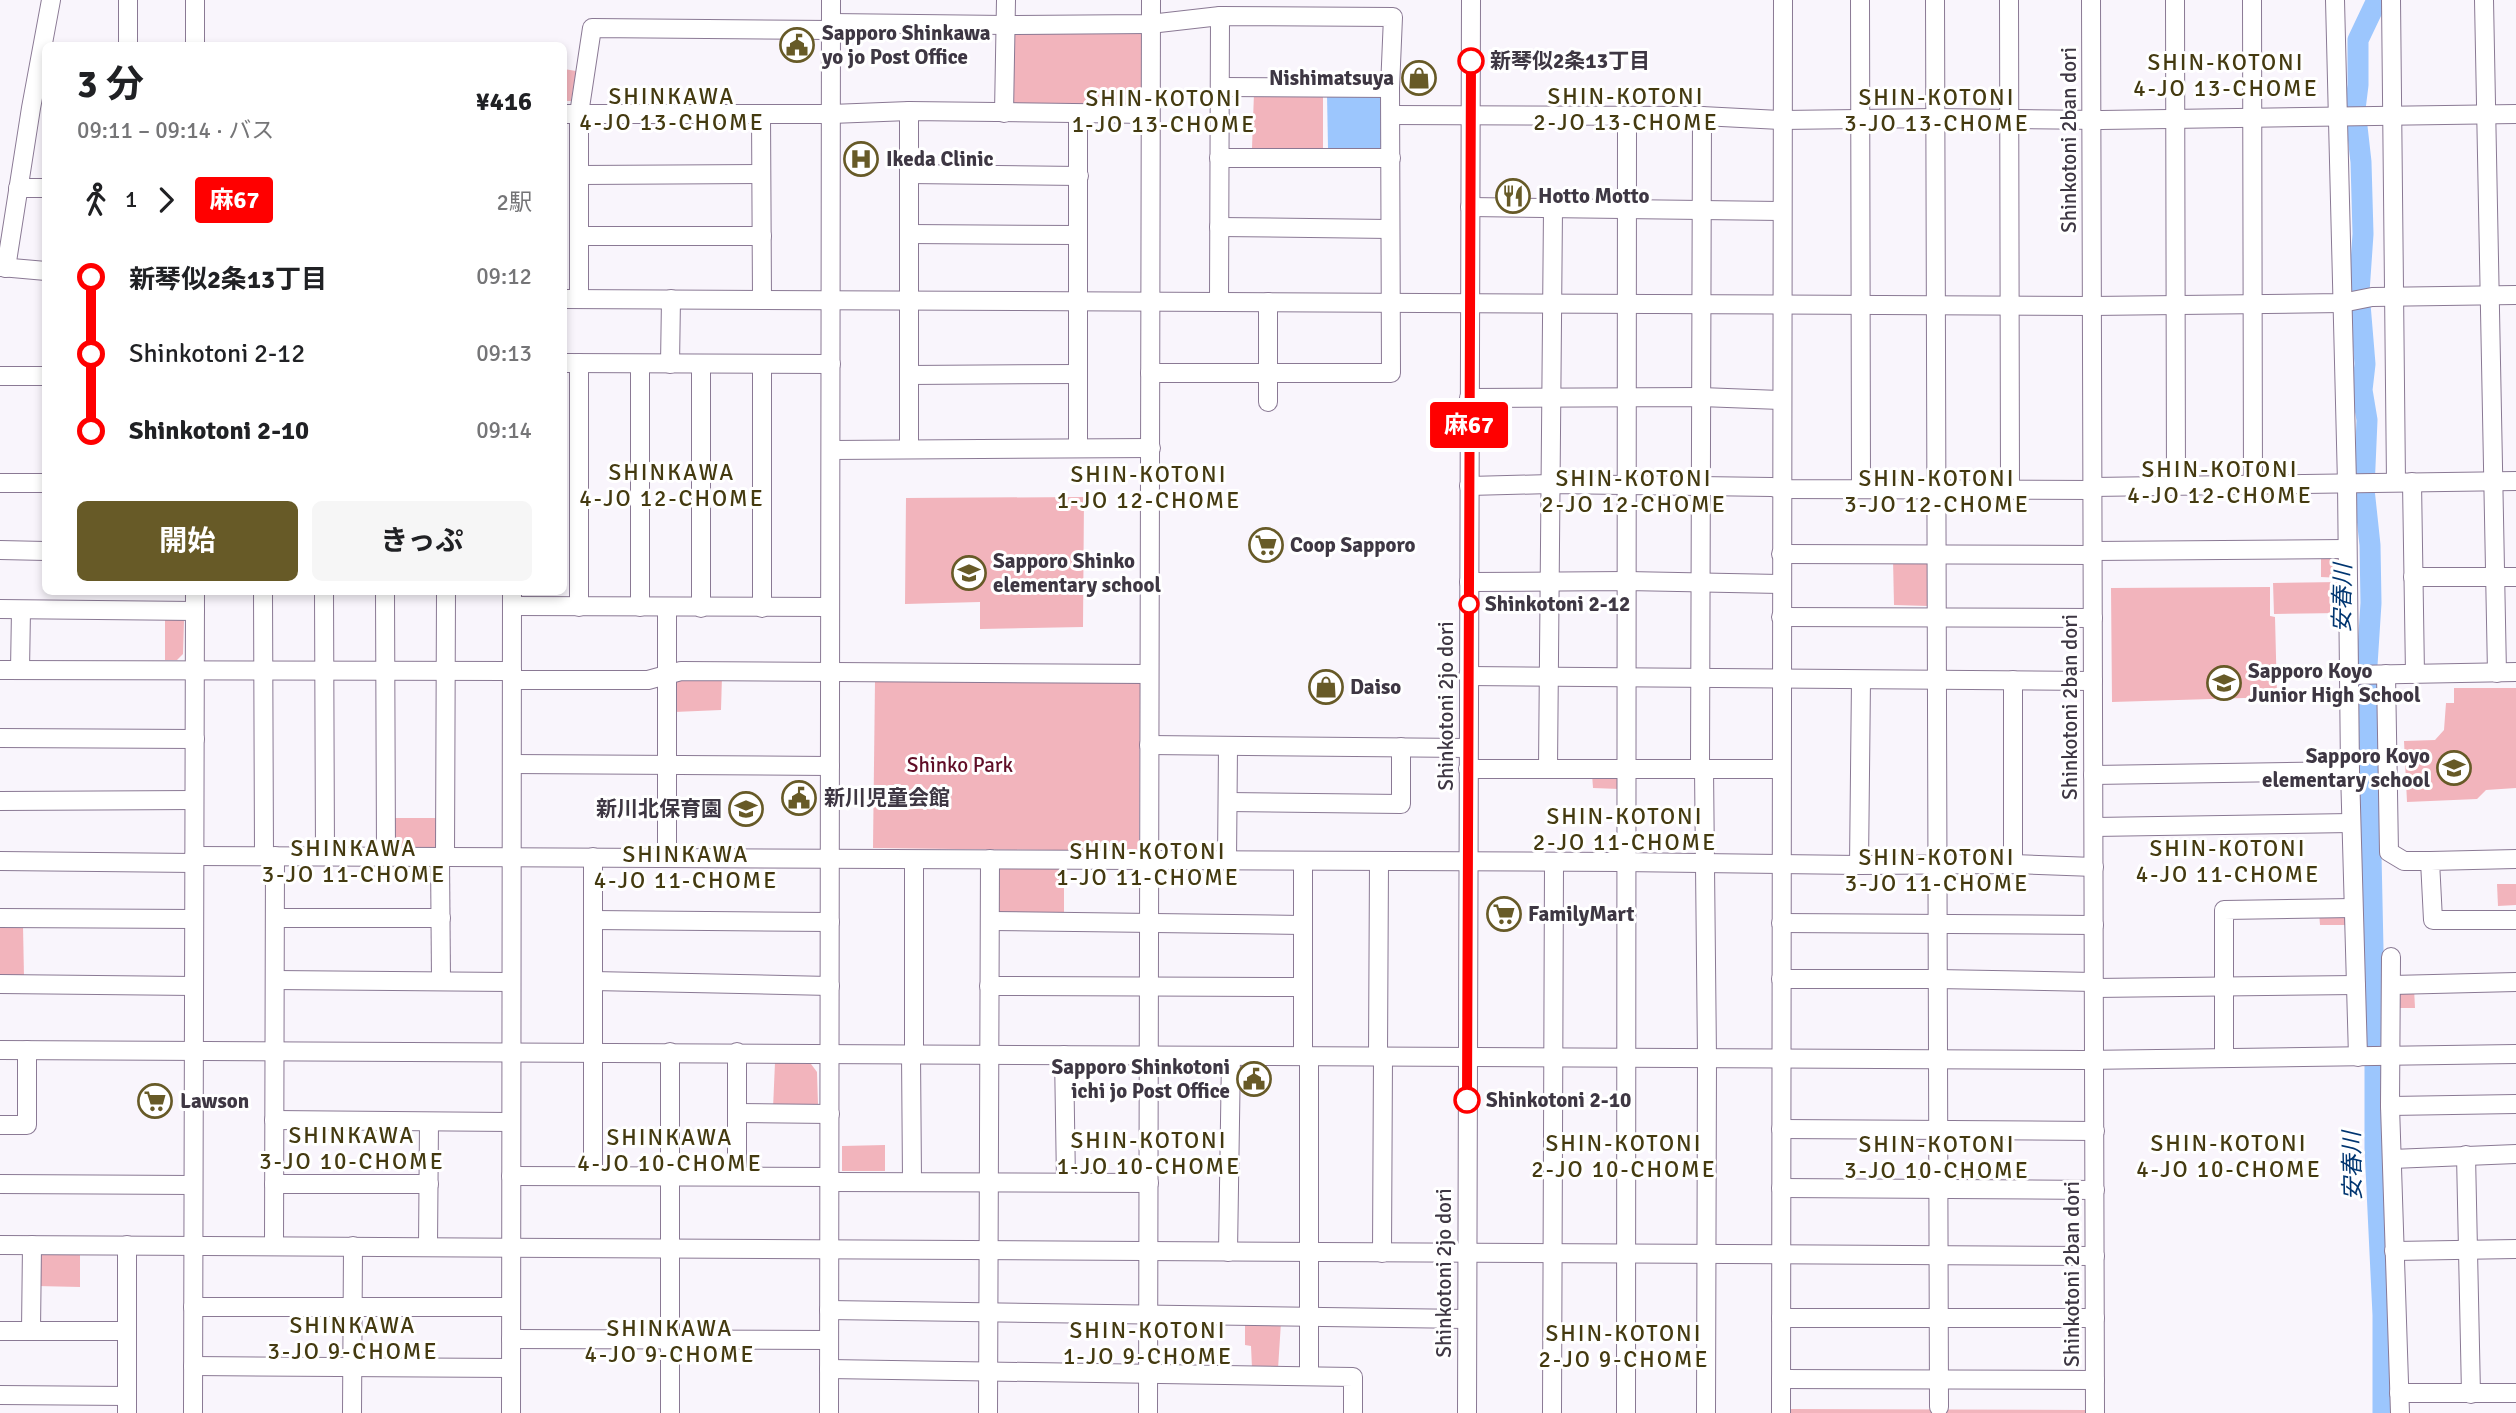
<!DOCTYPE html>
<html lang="ja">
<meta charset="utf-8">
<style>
:root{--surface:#fff;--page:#f6f6f6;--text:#202124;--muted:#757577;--accent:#675a27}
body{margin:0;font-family:Signika,"Noto Sans JP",sans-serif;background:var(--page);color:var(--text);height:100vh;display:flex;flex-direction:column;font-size:26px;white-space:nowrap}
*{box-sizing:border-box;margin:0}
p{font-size:23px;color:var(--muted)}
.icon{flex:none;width:38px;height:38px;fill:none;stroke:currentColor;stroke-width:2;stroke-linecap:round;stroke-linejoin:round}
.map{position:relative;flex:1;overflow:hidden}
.side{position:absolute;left:42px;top:42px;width:525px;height:553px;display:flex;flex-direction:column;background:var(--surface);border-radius:10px;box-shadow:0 4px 10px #0003}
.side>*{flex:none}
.badge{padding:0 14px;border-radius:5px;font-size:24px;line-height:46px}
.map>.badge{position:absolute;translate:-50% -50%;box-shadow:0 0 0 4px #fff}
.legs{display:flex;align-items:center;gap:10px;height:77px;padding:0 35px;font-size:23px}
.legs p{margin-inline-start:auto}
.head{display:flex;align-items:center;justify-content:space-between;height:119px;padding:0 35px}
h1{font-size:38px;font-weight:700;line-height:52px}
.cta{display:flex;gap:14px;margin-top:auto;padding:14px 35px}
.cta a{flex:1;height:80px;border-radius:10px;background:var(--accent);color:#fff;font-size:28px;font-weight:700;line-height:80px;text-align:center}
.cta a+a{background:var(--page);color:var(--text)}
ul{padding:0 35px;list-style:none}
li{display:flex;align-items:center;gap:24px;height:77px;font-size:26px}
li i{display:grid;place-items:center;width:10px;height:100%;margin:0 9px;background:currentColor}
li i::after{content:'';width:18px;height:18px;margin:-9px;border:5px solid;border-radius:50%;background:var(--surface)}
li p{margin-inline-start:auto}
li:first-child i{background:linear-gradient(#0000 50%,currentColor 0)}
li:last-child i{background:linear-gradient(currentColor 50%,#0000 0)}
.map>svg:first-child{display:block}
</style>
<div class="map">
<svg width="2516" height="1413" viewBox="0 0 2516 1413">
<rect width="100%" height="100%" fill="#f9f5fc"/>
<g fill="#f2b4bc">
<path d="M1137,30L1141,34V101L1136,105L1015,104L1012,99V33Z"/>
<path d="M564,69L576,71L571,101H564Z"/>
<path d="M1254,93H1323V148H1252Z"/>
<path d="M1084,497L1083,627L980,629V602L905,604L906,498Z"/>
<path d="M2321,553H2341L2342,578L2321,577Z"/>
<path d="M1893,559H1928V606L1894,605Z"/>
<path d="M2339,582L2340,613L2274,614L2273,583Z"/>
<path d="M2270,587V616L2275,617L2277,697L2112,702L2111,588Z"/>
<path d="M165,617H180L184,621L183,654L177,660H165Z"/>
<path d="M683,675L722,676L721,710L674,712V681Z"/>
<path d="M875,681L1140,682L1139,851L873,848Z"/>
<path d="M2454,688H2516V788L2486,790L2477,799L2407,802L2404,741L2435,740L2444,730L2446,703H2454Z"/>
<path d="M1592,774H1619V789L1593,788Z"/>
<path d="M393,818H439V848L394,847Z"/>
<rect x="996" y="864" width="68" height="49"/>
<path d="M2497,884H2516V905L2498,906Z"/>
<path d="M2345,911V925H2320L2319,912Z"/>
<path d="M0,926H23L24,977H0Z"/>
<path d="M2414,988L2415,1008H2399L2398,989Z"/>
<path d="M775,1062L811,1064L817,1072L818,1105L813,1108L773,1109Z"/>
<path d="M885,1145V1171H842V1146Z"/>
<path d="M37,1250H80V1287L37,1286Z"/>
<path d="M1245,1322H1281L1278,1369L1252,1368L1251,1346L1245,1345Z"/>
<path d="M1791,1409L2085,1410V1413H1791Z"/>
</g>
<path fill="#9cc6fd" d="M1327,94L1380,95L1384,98L1386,143L1380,148H1328Z"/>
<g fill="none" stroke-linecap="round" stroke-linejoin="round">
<path stroke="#9cc6fd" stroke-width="21" d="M2377,0L2358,40V85L2355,109L2361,162L2363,234L2359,292L2365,364L2362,390L2367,420L2364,489L2370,545L2371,603L2367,665L2375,1044V1148L2383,1315V1413"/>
<g stroke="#8a7994" stroke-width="20">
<g id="minor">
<path d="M1860,0L1861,489"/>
<path d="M1935,0L1939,1407"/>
<path d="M2009,0L2010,490"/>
<path d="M2091,0L2095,1413"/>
<path d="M2175,0L2176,486"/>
<path d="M2252,0L2253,485"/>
<path d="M2335,0L2347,483L2350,771L2358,1057"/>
<path d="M2391,0L2396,482"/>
<path d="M2484,0L2497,673"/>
<path d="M831,23L1006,25L1150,24L1220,16L1393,17L1390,88L1391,373H1150"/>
<path d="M128,46V0"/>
<path d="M195,46V0"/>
<path d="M1221,87L1390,88"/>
<path d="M1004,113L1006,0"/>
<path d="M564,114H831L909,111L1150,114"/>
<path d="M761,114L762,300"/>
<path d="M1078,114V448"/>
<path d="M1391,115L1702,116L1782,120L1935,118L2101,120L2516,114"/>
<path d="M1219,158H1391"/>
<path d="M909,174L1079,176"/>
<path d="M580,175L761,174"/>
<path d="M18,188H46"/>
<path d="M1470,207L1781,211"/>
<path d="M1219,227L1390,229"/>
<path d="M909,234L1078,235"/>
<path d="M580,236H762"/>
<path d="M0,267L46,271"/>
<path d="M6,268L31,108L51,0"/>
<path d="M564,299L2092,306L2342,303L2372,297L2516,295"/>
<path d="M579,299V114L592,28L831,30"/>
<path d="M1219,302L1220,16"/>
<path d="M564,363L831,364"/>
<path d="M579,363V607"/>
<path d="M670,364L671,299"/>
<path d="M762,365V608"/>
<path d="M909,375L1078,374"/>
<path d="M0,376H46"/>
<path d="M1469,398L1701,397L1781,400"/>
<path d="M1268,402V302"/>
<path d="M909,448V111"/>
<path d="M831,450L1151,448"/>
<path d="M2412,482L2415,674"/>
<path d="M0,483H46"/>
<path d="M1469,486L1551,484L1772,487L1781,489L2093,490"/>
<path d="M2092,487L2516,481"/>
<path d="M0,550L46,551"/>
<path d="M2093,551L2346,549"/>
<path d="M1781,554L2093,555"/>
<path d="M2413,577H2516"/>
<path d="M1469,582L1627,581L1781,584"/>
<path d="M263,592L264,856"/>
<path d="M324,592L325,856"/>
<path d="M385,592L386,856"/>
<path d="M512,606L830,607"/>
<path d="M640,607V364"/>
<path d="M701,608V364"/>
<path d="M0,609L195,611"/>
<path d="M1781,617L2093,618"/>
<path d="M0,670L512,671"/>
<path d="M20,670L21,610"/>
<path d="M2386,674L2389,852L2404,861H2430"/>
<path d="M2350,675L2516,672"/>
<path d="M1468,676L2093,681"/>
<path d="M512,680H648L681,671L1149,674"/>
<path d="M0,738L195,739"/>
<path d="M1149,745L1468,748"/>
<path d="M512,764L830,766"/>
<path d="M1468,769H1781"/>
<path d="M1548,769L1553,209"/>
<path d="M1700,769L1702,116"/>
<path d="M1704,769L1707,1058L1706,1413"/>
<path d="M2093,775L2350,771"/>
<path d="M0,801L194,800"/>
<path d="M1228,802L1401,804V747"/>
<path d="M2094,827L2351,823"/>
<path d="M194,856L1621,862L1859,865L2013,864L2094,867"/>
<path d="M440,856L441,981"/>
<path d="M445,856L446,592"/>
<path d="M593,857V1175"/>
<path d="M667,857V608"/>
<path d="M2516,859L2430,861L2433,920H2516"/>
<path d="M914,860V1054"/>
<path d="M0,861L194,863"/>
<path d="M1227,861L1228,747"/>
<path d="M2013,864V680"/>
<path d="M1859,865L1861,680"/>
<path d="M0,918L194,919"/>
<path d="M275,918H441"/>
<path d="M593,920L830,922"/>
<path d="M990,921L1302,925"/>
<path d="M1781,923L2094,925"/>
<path d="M2391,957L2390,1106L2400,1413"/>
<path d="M1781,979H1937L2094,982"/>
<path d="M275,980L511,982"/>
<path d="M593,981L830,986"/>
<path d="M0,984L194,986"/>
<path d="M2392,985L2516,982"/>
<path d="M989,986L1302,987"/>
<path d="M2094,988L2356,985"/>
<path d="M0,1050L2083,1060L2516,1054"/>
<path d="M911,1054L912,1181"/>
<path d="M1064,1055L1066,1182"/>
<path d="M1303,1056V861"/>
<path d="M1309,1056V1376"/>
<path d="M1378,1056L1379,862"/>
<path d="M2224,1058V910L2353,908"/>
<path d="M2390,1106L2516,1104"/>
<path d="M737,1113L830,1114"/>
<path d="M274,1120L511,1122"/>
<path d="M0,1125H27V1050"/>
<path d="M1781,1129L2095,1131"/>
<path d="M2466,1155L2471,1394"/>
<path d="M2392,1159L2516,1154"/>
<path d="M511,1176L829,1177"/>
<path d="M737,1176V1052"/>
<path d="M829,1182L1149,1183"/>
<path d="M0,1184L193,1185"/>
<path d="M274,1184H429"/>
<path d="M1781,1188L2095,1190"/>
<path d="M0,1245L2095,1256"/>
<path d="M127,1245V1413"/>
<path d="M274,1246L275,856"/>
<path d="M428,1246L429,1122"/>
<path d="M2394,1251L2516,1249"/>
<path d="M1228,1252L1231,1056"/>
<path d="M1382,1253L1383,1056"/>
<path d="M193,1307H511"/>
<path d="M829,1310L1467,1319"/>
<path d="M1781,1318H2095"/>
<path d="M0,1331H127"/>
<path d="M31,1331L32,1245"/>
<path d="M511,1339L829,1340"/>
<path d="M193,1366L511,1368"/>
<path d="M829,1369L1353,1377V1413"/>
<path d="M1781,1379L2095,1380"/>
<path d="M2399,1393H2516"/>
<path d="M0,1395L127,1396"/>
<path d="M193,1413L195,592"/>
<path d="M352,1413L353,1246"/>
<path d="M511,1413L512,592"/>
<path d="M670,1413V1052"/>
<path d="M829,1413L831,0"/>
<path d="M988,1413L990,859"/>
<path d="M1148,1413L1151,0"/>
<path d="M1467,1413L1471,0"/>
<path d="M1552,1413L1554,863"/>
<path d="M1626,1413L1627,116"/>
<path d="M1781,1413L1783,0"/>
</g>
</g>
<use href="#minor" stroke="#fff" stroke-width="18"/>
</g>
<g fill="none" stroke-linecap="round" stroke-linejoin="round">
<g stroke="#fff" stroke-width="16">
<path id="line-1" d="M1467,1100L1471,61"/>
</g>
<use href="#line-1" stroke="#f00" stroke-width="10"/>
</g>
<defs>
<g id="civic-ring" transform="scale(1.75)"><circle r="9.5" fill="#fff" stroke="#675a27" stroke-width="1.5"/><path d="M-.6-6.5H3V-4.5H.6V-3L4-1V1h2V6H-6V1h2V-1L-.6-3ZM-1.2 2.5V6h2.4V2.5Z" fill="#675a27"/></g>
<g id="shop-ring" transform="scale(1.75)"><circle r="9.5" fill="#fff" stroke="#675a27" stroke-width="1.5"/><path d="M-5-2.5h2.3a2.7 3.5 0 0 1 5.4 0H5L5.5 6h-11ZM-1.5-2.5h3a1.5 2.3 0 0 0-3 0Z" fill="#675a27"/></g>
<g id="hospital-ring" transform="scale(1.75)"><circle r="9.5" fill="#fff" stroke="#675a27" stroke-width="1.5"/><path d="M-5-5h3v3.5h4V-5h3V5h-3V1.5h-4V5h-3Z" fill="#675a27"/></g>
<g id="restaurant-ring" transform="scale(1.75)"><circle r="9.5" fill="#fff" stroke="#675a27" stroke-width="1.5"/><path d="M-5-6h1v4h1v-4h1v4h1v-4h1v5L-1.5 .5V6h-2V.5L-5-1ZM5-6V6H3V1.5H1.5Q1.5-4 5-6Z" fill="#675a27"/></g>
<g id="supermarket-ring" transform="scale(1.75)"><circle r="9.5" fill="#fff" stroke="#675a27" stroke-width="1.5"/><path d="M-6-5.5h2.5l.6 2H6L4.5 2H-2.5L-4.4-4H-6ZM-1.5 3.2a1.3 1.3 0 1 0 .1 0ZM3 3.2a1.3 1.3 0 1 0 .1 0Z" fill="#675a27"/></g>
<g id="school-ring" transform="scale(1.75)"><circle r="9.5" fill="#fff" stroke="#675a27" stroke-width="1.5"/><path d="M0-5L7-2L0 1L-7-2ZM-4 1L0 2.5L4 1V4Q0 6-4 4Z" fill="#675a27"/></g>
</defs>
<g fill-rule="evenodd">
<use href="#civic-ring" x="797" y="45"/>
<use href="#shop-ring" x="1419" y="78"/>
<use href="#hospital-ring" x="861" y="159"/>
<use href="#restaurant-ring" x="1513" y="196"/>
<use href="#supermarket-ring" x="1266" y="545"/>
<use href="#school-ring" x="969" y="573"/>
<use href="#school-ring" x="2224" y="683"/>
<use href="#shop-ring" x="1326" y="687"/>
<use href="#school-ring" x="2454" y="768"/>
<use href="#civic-ring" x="799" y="798"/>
<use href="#school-ring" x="746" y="809"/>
<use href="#supermarket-ring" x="1504" y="914"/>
<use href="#civic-ring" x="1254" y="1079"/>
<use href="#supermarket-ring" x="155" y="1101"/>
</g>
<g fill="#fff" stroke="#f00" stroke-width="3.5">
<circle cx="1471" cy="61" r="12"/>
<circle cx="1469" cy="604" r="9"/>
<circle cx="1467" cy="1100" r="12"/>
</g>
<g text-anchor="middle" stroke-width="6" stroke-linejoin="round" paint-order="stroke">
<g font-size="21" font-weight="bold" fill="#3e3743" stroke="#fff" text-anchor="start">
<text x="822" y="40">Sapporo Shinkawa<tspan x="822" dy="24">yo jo Post Office</tspan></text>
<text x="1394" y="85" text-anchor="end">Nishimatsuya</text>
<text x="886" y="166">Ikeda Clinic</text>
<text x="1538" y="203">Hotto Motto</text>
<text x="1290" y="552">Coop Sapporo</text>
<text x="993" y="568">Sapporo Shinko<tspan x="993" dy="24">elementary school</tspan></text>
<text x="2248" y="678">Sapporo Koyo<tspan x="2248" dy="24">Junior High School</tspan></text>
<text x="1350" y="694">Daiso</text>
<text x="2430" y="763" text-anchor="end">Sapporo Koyo<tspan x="2430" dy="24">elementary school</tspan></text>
<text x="824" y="805">新川児童会館</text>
<text x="722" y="816" text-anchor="end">新川北保育園</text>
<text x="1528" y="921">FamilyMart</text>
<text x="1230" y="1074" text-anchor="end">Sapporo Shinkotoni<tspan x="1230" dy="24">ichi jo Post Office</tspan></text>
<text x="180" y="1108">Lawson</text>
</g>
<g font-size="21" font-weight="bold" fill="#3e3743" stroke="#fff" text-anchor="start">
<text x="1490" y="68">新琴似2条13丁目</text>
<text x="1485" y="611">Shinkotoni 2-12</text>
<text x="1486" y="1107">Shinkotoni 2-10</text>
</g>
<g font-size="21" fill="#3e3743" stroke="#fff">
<text transform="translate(2069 140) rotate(-90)" y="7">Shinkotoni 2ban dori</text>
<text transform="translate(1446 706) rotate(-90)" y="7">Shinkotoni 2jo dori</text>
<text transform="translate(2070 707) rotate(-90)" y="7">Shinkotoni 2ban dori</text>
<text transform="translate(1444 1273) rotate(-90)" y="7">Shinkotoni 2jo dori</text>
<text transform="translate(2072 1274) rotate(-90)" y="7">Shinkotoni 2ban dori</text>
</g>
<g font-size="21" fill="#5f0d26" stroke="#fff">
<text x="960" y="772">Shinko Park</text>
</g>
<g font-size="23" letter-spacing="2" fill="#443a10" stroke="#fff">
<text x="2226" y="70">SHIN-KOTONI<tspan x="2226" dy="26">4-JO 13-CHOME</tspan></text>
<text x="672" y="104">SHINKAWA<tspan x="672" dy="26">4-JO 13-CHOME</tspan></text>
<text x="1626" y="104">SHIN-KOTONI<tspan x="1626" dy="26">2-JO 13-CHOME</tspan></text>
<text x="1937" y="105">SHIN-KOTONI<tspan x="1937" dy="26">3-JO 13-CHOME</tspan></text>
<text x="1164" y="106">SHIN-KOTONI<tspan x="1164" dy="26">1-JO 13-CHOME</tspan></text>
<text x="2220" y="477">SHIN-KOTONI<tspan x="2220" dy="26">4-JO 12-CHOME</tspan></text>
<text x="672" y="480">SHINKAWA<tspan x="672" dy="26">4-JO 12-CHOME</tspan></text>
<text x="1149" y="482">SHIN-KOTONI<tspan x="1149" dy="26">1-JO 12-CHOME</tspan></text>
<text x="1634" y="486">SHIN-KOTONI<tspan x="1634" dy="26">2-JO 12-CHOME</tspan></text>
<text x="1937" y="486">SHIN-KOTONI<tspan x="1937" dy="26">3-JO 12-CHOME</tspan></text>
<text x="1625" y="824">SHIN-KOTONI<tspan x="1625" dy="26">2-JO 11-CHOME</tspan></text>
<text x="354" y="856">SHINKAWA<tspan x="354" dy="26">3-JO 11-CHOME</tspan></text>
<text x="2228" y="856">SHIN-KOTONI<tspan x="2228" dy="26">4-JO 11-CHOME</tspan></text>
<text x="1148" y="859">SHIN-KOTONI<tspan x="1148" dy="26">1-JO 11-CHOME</tspan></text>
<text x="686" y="862">SHINKAWA<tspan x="686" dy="26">4-JO 11-CHOME</tspan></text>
<text x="1937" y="865">SHIN-KOTONI<tspan x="1937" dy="26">3-JO 11-CHOME</tspan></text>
<text x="352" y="1143">SHINKAWA<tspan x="352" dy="26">3-JO 10-CHOME</tspan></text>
<text x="670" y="1145">SHINKAWA<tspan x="670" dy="26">4-JO 10-CHOME</tspan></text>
<text x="1149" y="1148">SHIN-KOTONI<tspan x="1149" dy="26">1-JO 10-CHOME</tspan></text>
<text x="1624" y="1151">SHIN-KOTONI<tspan x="1624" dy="26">2-JO 10-CHOME</tspan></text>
<text x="2229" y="1151">SHIN-KOTONI<tspan x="2229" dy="26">4-JO 10-CHOME</tspan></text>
<text x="1937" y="1152">SHIN-KOTONI<tspan x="1937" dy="26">3-JO 10-CHOME</tspan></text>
<text x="353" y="1333">SHINKAWA<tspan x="353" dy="26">3-JO 9-CHOME</tspan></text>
<text x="670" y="1336">SHINKAWA<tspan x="670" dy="26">4-JO 9-CHOME</tspan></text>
<text x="1148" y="1338">SHIN-KOTONI<tspan x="1148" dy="26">1-JO 9-CHOME</tspan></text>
<text x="1624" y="1341">SHIN-KOTONI<tspan x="1624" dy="26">2-JO 9-CHOME</tspan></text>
</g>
<g font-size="23" font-style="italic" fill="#003570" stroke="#fff">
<text transform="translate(2342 598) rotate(-89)" y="8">安春川</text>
<text transform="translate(2352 1166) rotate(-91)" y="8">安春川</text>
</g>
</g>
</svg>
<b class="badge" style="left:1469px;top:425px;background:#f00;color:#fff">麻67</b>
<section class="side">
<div class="head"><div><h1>3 分</h1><p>09:11 – 09:14 · バス</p></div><b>¥416</b></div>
<div class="legs"><svg class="icon" aria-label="walk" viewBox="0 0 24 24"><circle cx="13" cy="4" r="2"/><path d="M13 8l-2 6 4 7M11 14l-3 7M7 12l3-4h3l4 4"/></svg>1<svg class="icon" aria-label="forward" viewBox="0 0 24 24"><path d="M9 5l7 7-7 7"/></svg><b class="badge" style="background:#f00;color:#fff">麻67</b><p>2駅</p></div>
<ul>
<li><i style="color:#f00"></i><b>新琴似2条13丁目</b><p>09:12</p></li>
<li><i style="color:#f00"></i><span>Shinkotoni 2-12</span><p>09:13</p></li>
<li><i style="color:#f00"></i><b>Shinkotoni 2-10</b><p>09:14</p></li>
</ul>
<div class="cta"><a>開始</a><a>きっぷ</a></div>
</section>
</div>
